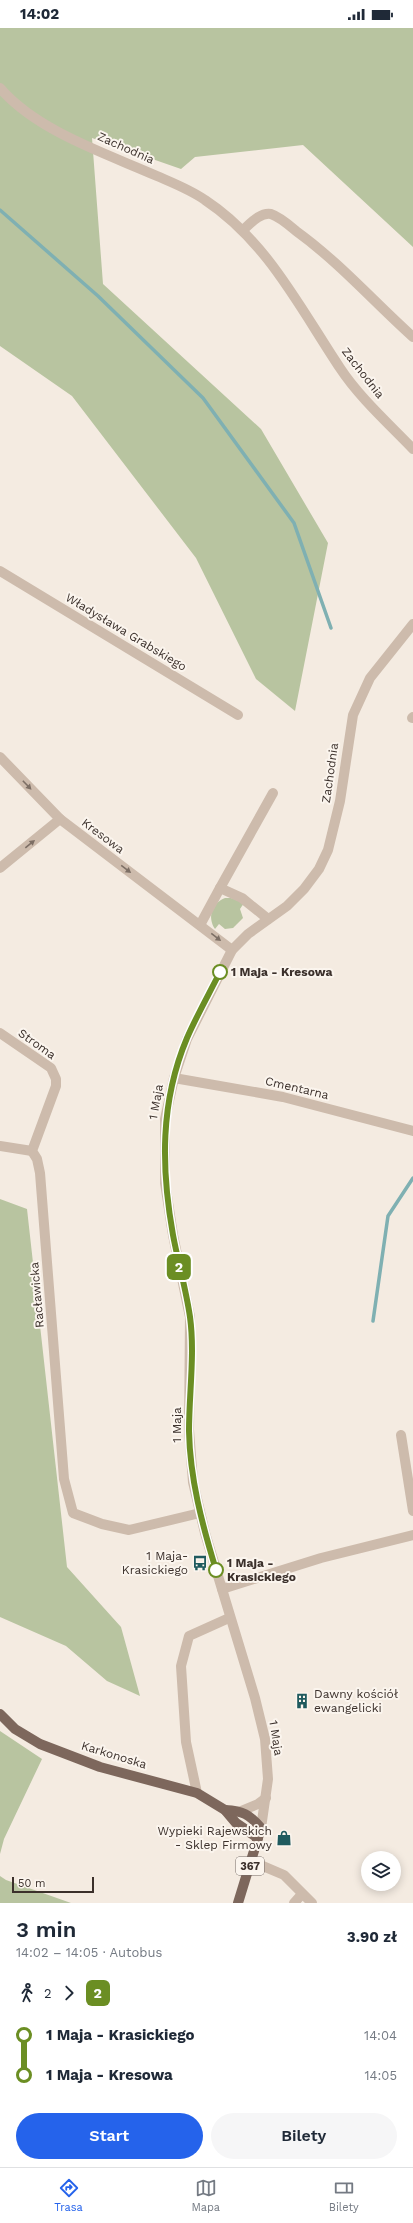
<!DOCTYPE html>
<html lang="pl">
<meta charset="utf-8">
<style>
:root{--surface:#fff;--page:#f6f6f7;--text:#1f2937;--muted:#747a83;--line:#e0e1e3;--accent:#2563eb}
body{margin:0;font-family:"Work Sans",sans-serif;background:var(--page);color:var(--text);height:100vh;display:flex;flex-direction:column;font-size:15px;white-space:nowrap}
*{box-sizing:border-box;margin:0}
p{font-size:13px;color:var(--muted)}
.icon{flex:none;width:22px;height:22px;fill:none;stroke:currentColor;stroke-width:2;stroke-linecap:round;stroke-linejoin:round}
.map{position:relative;height:1875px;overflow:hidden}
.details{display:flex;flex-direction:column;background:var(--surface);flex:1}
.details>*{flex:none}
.badge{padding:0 8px;border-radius:6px;font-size:14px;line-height:26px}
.tools{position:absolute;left:361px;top:1823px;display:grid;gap:8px}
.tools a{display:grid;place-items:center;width:40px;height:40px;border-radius:50%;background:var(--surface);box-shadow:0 2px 10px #0003;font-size:20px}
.scale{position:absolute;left:12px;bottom:10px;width:82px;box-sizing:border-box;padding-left:4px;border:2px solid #3b302b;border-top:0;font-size:11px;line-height:14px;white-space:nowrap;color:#3b302b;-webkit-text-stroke:3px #fbf5ee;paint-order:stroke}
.map>.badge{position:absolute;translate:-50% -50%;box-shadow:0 0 0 2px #fff}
.legs{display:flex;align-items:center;gap:6px;height:44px;padding:0 16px;font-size:13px}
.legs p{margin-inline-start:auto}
.headline{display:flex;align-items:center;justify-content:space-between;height:68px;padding:0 16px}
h1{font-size:22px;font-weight:600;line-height:30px}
.cta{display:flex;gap:8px;margin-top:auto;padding:8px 16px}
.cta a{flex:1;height:46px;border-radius:24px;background:var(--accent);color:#fff;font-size:16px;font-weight:600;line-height:46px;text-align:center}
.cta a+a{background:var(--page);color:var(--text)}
ul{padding:0 16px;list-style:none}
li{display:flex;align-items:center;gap:14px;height:40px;font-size:15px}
li i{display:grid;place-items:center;width:6px;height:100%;margin:0 5px;background:currentColor}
li i::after{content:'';width:10px;height:10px;margin:-5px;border:3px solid;border-radius:50%;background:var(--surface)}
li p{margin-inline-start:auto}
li:first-child i{background:linear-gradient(#0000 50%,currentColor 0)}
li:last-child i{background:linear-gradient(currentColor 50%,#0000 0)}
.status{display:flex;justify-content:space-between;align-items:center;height:28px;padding:0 20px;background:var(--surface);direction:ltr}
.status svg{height:11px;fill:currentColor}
.tabs{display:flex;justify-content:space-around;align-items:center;height:56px;border-top:1px solid var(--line);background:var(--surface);font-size:11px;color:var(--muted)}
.tabs a{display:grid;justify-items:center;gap:2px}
.tabs .current{color:var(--accent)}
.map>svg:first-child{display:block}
</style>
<div class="status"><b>14:02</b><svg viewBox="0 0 49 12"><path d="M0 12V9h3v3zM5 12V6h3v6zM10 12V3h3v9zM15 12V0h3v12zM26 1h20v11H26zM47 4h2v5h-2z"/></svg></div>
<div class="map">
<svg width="413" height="1875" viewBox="0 0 413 1875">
<rect width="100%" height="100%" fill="#f4ebe1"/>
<g fill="#b8c4a0">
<path d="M0,0H413V219L303,117L195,129L181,141L92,110L103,256L261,401L328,515L295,683L256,651L196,530L72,368L0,318Z"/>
<path d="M225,870H231L244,875L240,881L243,890L233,900L225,901L219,896L215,901C207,889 212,875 225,870Z"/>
<path d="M0,1171L27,1181L67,1539L121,1599L140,1668L107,1653L66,1618L0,1589Z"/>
<path d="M0,1703L42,1731L4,1811L0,1826Z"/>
<path d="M0,1848L6,1852L71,1875H0Z"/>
</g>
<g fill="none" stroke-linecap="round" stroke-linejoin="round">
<g stroke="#7fb0b2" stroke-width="3.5">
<path d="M0,182L98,268L203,370L294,495L331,600"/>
<path d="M373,1293L388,1188L413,1150"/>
</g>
<g stroke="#cdbbac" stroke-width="10">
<path d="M243,202C250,196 260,184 271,186C280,189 289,197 296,203C339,234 374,274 413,309"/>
<path d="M0,543L238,687"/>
<path d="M412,690L413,689"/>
<path d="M0,729L60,791L232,922"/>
<path d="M0,840L60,791"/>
<path d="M220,860L273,765"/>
<path d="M200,897L220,860L242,870L268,891"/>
<path d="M0,1005L51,1040L56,1051V1058L32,1123L37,1131L40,1145L64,1451L73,1485L102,1496L129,1502L200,1485"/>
<path d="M174,1050L283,1069L413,1103"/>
<path d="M0,1118L32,1123"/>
<path d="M401,1407L413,1483"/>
<path d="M222,1561L321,1530L413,1507"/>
<path d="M197,1765L186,1714L181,1638L189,1608L229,1590"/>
<path d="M251,1833L284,1847L312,1875"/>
<path d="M294,1875L302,1866"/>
</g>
<g stroke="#cdbbac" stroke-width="10">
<path d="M0,60C37,103 105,125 157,148C173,155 191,162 205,172C267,213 300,280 340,340C359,369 389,396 413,421"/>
<path d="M241,1783L258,1776L266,1770"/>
<path d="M261,1800L268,1751L265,1711L255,1670L205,1505L193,1454L189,1402L190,1289L173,1207L165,1155V1091L174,1050L187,1011L232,922L248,906L287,878L304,861L319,841L328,822L340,773L353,687L370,650L413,596"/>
</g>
<g stroke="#7d675c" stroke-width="10">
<path d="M0,1686L15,1701L40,1716L100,1739L197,1765L225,1782L236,1795L258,1810"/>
<path d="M225,1782C243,1783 249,1786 261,1800L238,1875"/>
</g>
</g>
<defs><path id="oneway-solid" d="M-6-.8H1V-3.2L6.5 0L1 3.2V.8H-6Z"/></defs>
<g fill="#7d6f65">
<use href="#oneway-solid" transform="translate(27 757) rotate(46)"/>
<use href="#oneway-solid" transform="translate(30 816) rotate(-39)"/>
<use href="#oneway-solid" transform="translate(126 841) rotate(37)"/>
<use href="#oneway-solid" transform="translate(216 909) rotate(38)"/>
</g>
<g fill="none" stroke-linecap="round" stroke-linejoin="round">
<g stroke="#fff" stroke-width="9">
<path id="line-1" d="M216,1542C202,1496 190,1451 189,1403C189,1365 195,1326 190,1289C186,1261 178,1234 173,1207C161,1140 160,1074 187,1010C197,987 209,966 220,944"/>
</g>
<use href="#line-1" stroke="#6b8e23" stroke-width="6"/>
</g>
<defs>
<g id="bus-bare" transform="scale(1.2)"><path d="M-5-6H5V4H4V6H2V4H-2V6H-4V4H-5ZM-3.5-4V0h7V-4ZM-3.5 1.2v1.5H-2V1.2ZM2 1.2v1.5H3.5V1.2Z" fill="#1f5a5e" stroke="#fbf5ee" stroke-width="2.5" paint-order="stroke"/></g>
<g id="building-bare" transform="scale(1.2)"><path d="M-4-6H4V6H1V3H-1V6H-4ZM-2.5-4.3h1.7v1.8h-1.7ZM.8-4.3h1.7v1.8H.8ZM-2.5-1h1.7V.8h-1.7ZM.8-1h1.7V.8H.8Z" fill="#1f5a5e" stroke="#fbf5ee" stroke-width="2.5" paint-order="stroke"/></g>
<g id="shop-bare" transform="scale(1.2)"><path d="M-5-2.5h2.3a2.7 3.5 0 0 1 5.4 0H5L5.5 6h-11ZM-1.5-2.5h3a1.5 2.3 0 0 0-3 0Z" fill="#1f5a5e" stroke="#fbf5ee" stroke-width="2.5" paint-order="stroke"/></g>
</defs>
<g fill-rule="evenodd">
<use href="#bus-bare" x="200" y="1535"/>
<use href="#building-bare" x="302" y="1673"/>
<use href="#shop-bare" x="284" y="1810"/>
</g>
<g fill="#fff" stroke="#6b8e23" stroke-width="2">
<circle cx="220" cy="944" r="7"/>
<circle cx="216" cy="1542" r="7"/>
</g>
<g text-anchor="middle" stroke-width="4" stroke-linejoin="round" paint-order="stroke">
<rect fill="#fbf5ee" stroke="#756b66" stroke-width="1" x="236" y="1829" width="28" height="18" rx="3"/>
<g font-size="11" font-weight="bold" fill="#3b302b">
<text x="250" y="1842">367</text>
</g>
<g font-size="12" fill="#3b302b" stroke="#fbf5ee">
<text transform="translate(126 120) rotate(24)" y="4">Zachodnia</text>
<text transform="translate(363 345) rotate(52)" y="4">Zachodnia</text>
<text transform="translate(126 604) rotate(31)" y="4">Władysława Grabskiego</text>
<text transform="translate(330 745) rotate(-82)" y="4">Zachodnia</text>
<text transform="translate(103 808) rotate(37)" y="4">Kresowa</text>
<text transform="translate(37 1016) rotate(36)" y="4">Stroma</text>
<text transform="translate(297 1060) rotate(13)" y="4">Cmentarna</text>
<text transform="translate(156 1074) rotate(-80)" y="4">1 Maja</text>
<text transform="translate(37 1267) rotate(-95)" y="4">Racławicka</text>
<text transform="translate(177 1397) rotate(-90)" y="4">1 Maja</text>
<text transform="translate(276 1710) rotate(81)" y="4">1 Maja</text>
<text transform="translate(114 1727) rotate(17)" y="4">Karkonoska</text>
</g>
<g font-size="12" font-weight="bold" fill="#3b302b" stroke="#fbf5ee" text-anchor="start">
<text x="231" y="948">1 Maja - Kresowa</text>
<text x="227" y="1539">1 Maja -<tspan x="227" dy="14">Krasickiego</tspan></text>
</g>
<g font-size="12" fill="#3b302b" stroke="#fbf5ee" text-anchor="end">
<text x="188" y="1532">1 Maja-<tspan x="188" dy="14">Krasickiego</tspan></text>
<text x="314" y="1670" text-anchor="start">Dawny kościół<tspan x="314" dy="14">ewangelicki</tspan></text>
<text x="272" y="1807">Wypieki Rajewskich<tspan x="272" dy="14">- Sklep Firmowy</tspan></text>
</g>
</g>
</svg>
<div class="tools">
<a><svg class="icon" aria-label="layers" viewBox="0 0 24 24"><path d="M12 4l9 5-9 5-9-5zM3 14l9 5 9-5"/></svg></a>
</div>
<div class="scale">50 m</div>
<b class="badge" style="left:179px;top:1239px;background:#6b8e23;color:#fff">2</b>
</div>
<section class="details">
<div class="headline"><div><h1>3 min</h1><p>14:02 – 14:05 · Autobus</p></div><b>3.90 zł</b></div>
<div class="legs"><svg class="icon" aria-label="walk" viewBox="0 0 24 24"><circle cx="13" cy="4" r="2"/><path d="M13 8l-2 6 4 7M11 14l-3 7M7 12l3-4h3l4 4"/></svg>2<svg class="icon" aria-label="forward" viewBox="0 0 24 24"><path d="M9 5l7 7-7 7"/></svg><b class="badge" style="background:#6b8e23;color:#fff">2</b></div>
<ul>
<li><i style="color:#6b8e23"></i><b>1 Maja - Krasickiego</b><p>14:04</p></li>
<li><i style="color:#6b8e23"></i><b>1 Maja - Kresowa</b><p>14:05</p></li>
</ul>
<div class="cta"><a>Start</a><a>Bilety</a></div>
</section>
<nav class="tabs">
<a class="current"><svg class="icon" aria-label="directions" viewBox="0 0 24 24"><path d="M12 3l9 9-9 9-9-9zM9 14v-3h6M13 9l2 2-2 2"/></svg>Trasa</a>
<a><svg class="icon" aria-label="map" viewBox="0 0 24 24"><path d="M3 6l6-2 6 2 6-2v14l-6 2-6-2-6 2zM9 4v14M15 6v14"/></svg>Mapa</a>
<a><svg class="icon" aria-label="tickets" viewBox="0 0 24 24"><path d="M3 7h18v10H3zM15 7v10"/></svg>Bilety</a>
</nav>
